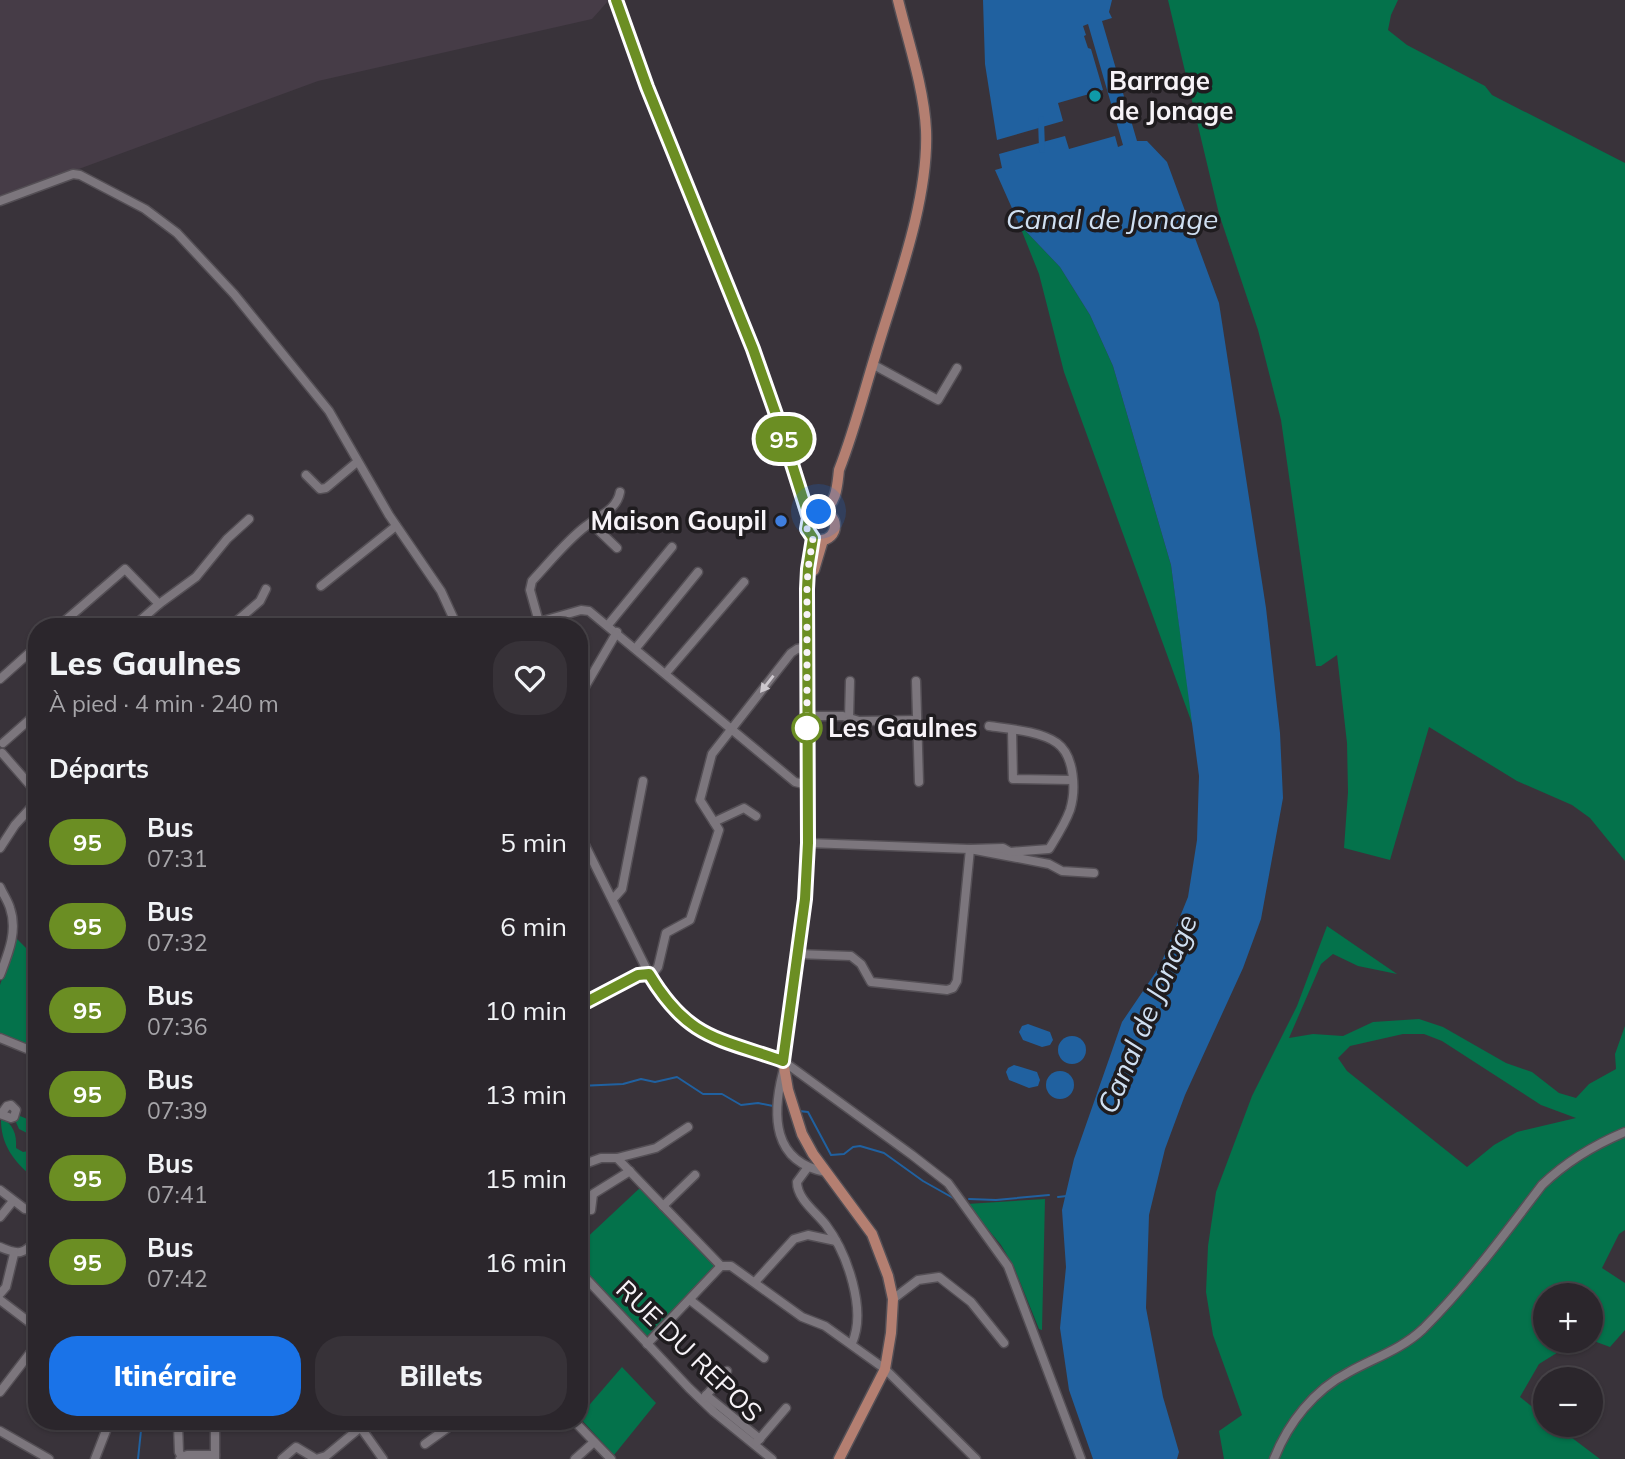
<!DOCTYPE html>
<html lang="fr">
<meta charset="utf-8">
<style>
:root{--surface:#2b262c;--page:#373238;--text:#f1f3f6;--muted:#a6a5a9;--line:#474348;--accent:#1a73e8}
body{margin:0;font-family:Mulish,sans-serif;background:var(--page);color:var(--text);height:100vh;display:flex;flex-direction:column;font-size:26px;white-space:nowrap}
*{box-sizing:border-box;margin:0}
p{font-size:23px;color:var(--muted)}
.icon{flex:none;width:38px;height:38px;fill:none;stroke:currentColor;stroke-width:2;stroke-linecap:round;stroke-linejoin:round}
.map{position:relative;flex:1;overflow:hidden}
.panel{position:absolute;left:28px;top:618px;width:560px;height:812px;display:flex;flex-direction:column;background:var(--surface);border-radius:28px;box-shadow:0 2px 5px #0004,0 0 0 2px var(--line)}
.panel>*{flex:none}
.badge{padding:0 14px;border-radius:23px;font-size:24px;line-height:46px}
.tools{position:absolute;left:1533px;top:1283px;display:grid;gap:14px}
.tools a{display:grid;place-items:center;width:70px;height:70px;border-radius:50%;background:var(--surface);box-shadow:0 2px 5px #0004,0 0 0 2px var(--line);font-size:35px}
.you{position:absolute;width:35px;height:35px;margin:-18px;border:5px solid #fff;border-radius:50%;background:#1a73e8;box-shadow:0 0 0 10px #1a73e833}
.map>.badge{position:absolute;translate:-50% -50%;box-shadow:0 0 0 4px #fff}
h2{padding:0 21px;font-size:26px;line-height:63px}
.round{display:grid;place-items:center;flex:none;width:74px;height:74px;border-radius:28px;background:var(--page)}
.head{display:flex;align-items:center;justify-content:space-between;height:119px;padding:0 21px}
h1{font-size:33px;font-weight:800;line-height:52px}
.cta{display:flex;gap:14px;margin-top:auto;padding:14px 21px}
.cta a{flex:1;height:80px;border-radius:28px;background:var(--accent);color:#fff;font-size:28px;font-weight:800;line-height:80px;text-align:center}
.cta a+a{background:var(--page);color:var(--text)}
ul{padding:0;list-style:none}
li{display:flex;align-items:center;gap:21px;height:84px;padding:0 21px}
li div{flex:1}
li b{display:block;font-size:26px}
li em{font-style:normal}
li .badge{min-width:77px;font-weight:700;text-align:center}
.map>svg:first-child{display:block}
</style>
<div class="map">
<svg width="1625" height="1459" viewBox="0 0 1625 1459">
<rect width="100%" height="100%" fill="#39333a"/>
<path fill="#463c47" d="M0,0H609L592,19L318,81L0,198Z"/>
<g fill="#04724b" fill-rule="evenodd">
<path d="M1168,0H1398L1391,15L1388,30L1407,45L1485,86L1492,95L1625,163V861L1590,818L1572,805L1517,781L1429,727L1390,860L1344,848L1348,792L1347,743L1337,655L1321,666H1316L1281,420L1258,330L1219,214Z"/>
<path d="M1019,224L1060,267L1090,315L1113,366L1171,565L1193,726L1064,372L1039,274Z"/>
<path d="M1327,926L1397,974L1358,966L1333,954L1321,964L1289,1038L1313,1034L1343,1036L1373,1022L1419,1019L1443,1027L1506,1063L1532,1072L1559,1093L1576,1098L1589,1084L1616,1069L1615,1054L1625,1026V1230L1619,1234L1602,1268L1625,1283V1330L1610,1347L1591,1340V1295H1545V1340L1576,1341L1539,1364L1520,1397L1545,1417V1424L1555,1425L1600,1459H1224L1219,1431L1242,1415L1213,1335L1206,1292L1208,1246L1216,1192L1252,1096L1297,1006ZM1403,1034H1424L1442,1041L1541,1105L1576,1118L1517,1132L1494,1145L1467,1167L1347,1071L1338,1058L1350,1046Z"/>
<path d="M16,938L37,959V1049L0,1034V985Z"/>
<path d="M20,1116L37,1123V1138L19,1129L15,1120Z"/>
<path d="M1,1117C13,1125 17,1133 16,1148L23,1152L37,1149V1170L34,1178C14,1162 0,1144 1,1117Z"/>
<path d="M642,1186L717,1265L650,1337H643L579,1268V1245Z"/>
<path d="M1045,1199L1042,1330L1039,1329L1014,1267L1001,1245L967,1204Z"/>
<path d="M622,1367L656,1403L614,1455L579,1417Z"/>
</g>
<g fill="#2061a0">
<path d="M983,0H1112L1109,12L1112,18L1102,21L1137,141H1147L1167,162L1219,303L1266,608L1280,733L1283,798L1261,919L1243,968L1185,1095L1165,1149L1149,1215L1146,1308L1163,1397L1179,1452L1177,1459H1093L1069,1390L1060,1328L1066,1267L1062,1210L1074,1159L1122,1022L1160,966L1188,897L1197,840L1199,776L1171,565L1113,366L1090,315L1060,267L1019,224L995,170L1002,168L999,154L1065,136L1069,149L1115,136L1118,147L1123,145L1088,24L1083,26L1086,35L1084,36L1088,48L1091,49L1103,90L1058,103L1063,121L997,140L985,64Z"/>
<path d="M1028,1024L1050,1032L1053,1040L1050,1045L1042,1047L1023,1040L1019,1032L1022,1026Z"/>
<circle cx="1072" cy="1050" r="14"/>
<path d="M1014,1065L1037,1072L1040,1080L1038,1086L1029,1088L1009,1080L1006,1072L1008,1068Z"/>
<circle cx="1060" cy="1085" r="14"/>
</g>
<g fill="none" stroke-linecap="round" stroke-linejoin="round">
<g stroke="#2061a0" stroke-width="2">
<path d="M579,1086L623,1084L641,1079L655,1082L677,1077L703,1094H722L741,1105L758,1103L773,1106"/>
<path d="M799,1111L808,1112L831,1155L844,1154L853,1147L860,1146L884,1153L923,1181L955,1199"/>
<path d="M1058,1197L1067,1196"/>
<path d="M969,1199L996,1200L1049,1195"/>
<path d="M138,1459L142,1421"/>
</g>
<path stroke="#2061a0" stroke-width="6" d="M1041,119L1042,150"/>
<g stroke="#544f55" stroke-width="11">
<g id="minor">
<path d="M0,201L73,174L80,175L145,209L177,233L234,294L329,411L389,515L441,591L457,626"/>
<path d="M872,364L938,400L957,368"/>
<path d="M306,475L320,489L326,488L357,462"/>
<path d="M593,522L595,527L617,548"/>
<path d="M321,586L396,526"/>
<path d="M159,604L196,577L227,539L249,519"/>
<path d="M539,622L530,590L532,581C549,563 566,541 586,526C598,516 617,510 620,492"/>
<path d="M608,625L672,547"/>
<path d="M59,626L125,569L159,604L134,626"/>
<path d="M231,626L260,601L266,589"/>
<path d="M525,626L581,610L589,611L795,782L808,785"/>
<path d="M636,648L698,572"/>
<path d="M666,673L744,582"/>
<path d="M0,679L37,646"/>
<path d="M916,681L919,782"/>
<path d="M579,697L617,632"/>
<path d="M807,716H843L859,721L916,720"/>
<path d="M849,718L850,681"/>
<path d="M1012,730L1013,779L1072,780"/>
<path d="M3,743L37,713"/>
<path d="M2,753L37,793"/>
<path d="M714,822L744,808L756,816"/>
<path d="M579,833L649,974L662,993L688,1023L713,1039L783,1061L912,1155L948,1183L956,1194L1008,1266L1081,1459"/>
<path d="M808,843L970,849L1049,864L1062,871L1094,873"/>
<path d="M0,848L15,825L37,801"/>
<path d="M0,887C3,894 8,901 10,908C18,931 8,954 0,975"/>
<path d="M613,899L622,889L643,781"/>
<path d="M33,909L37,913"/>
<path d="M797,954L851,956L861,964L871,982L947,990L953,988L957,981L970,849L1003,848L1010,852L1049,849C1057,836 1065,824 1070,810C1076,791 1075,756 1057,743C1040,731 1009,729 989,726"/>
<path d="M579,1006L638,975L654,972L658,967L666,933L690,920L719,830L700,800L712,754L791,653L797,649L807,647"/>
<path d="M0,1038L37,1053"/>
<path d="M783,1072C772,1115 772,1162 826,1172"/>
<path d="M0,1114L11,1118L14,1117L16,1110L11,1105L7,1106L1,1114"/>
<path d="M688,1127L656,1148L617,1158L721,1266"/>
<path d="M579,1166L601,1158H617"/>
<path d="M808,1167L797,1182C797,1199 816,1212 826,1225C847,1253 867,1310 852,1343"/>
<path d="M0,1190L25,1209L37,1210"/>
<path d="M663,1206L695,1175"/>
<path d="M591,1210L593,1194L630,1171"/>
<path d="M0,1217L13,1201"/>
<path d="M0,1247C18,1255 24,1255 37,1239"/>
<path d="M721,1266H731L802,1317L825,1326L885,1369L976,1459"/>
<path d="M579,1271L689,1388L714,1412L772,1459"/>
<path d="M755,1282L794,1239L808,1235L836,1241"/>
<path d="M0,1294L6,1287L14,1254"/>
<path d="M893,1299L918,1280L939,1277L971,1302L1004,1343"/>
<path d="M0,1300L37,1328"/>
<path d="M690,1300L764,1358"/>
<path d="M647,1344L721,1266"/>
<path d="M0,1392L37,1344"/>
<path d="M706,1395L760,1439"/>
<path d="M704,1398L727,1371"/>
<path d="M215,1421V1459"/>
<path d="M356,1421L383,1459"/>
<path d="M574,1421L611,1459"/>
<path d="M178,1425L179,1452L182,1457"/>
<path d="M0,1431L49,1459"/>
<path d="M756,1443L786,1408"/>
<path d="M425,1444L457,1421"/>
<path d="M95,1459L107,1428L106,1422"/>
<path d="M180,1459L187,1455H215"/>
<path d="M282,1459L296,1447L316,1459L326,1456L361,1427"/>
<path d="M575,1459L594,1442"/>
<path d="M1274,1459C1288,1423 1314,1390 1349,1372C1374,1358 1402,1349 1423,1329C1467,1285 1504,1235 1542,1185C1566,1162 1594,1145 1625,1132"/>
</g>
</g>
<g stroke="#544f55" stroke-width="13">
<g id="major">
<path d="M616,0L647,87L753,350L779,423L804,507L809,518"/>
<circle cx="821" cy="526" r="14"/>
<path d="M823,512C837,501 837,487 839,470C854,432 864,392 876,353C896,286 929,200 926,130C924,88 908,41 898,0"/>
<path d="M813,538L807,589L808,785L805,899L783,1061L788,1090L802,1134L813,1154L872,1234L888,1276L893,1299L891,1333L885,1369L839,1459"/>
<path d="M814,570L823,540"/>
</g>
</g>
<use href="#minor" stroke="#7c767d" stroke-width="8"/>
<use href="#major" stroke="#b47f71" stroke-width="10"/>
</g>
<defs><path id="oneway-solid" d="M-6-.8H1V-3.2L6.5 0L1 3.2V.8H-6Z" transform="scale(1.75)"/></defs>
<use fill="#ccc7cd" href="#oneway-solid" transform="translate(767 684) rotate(128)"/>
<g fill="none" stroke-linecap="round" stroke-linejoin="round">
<g stroke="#fff" stroke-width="16">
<path id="line" d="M579,1006L638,975L649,974C688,1039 718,1038 783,1061L805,899L808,843L807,589L808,569L813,538L807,529L809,518L779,423L753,349L647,87L616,0"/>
</g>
<use href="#line" stroke="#6b8e23" stroke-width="10"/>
<path stroke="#f7f3f8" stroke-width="7" stroke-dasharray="0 12.6" d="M807,728V589L808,569L813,538C803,529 805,516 819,512"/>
</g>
<circle fill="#0f9aa8" stroke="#1f1c1f" stroke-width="2.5" cx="1095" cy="96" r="7"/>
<circle fill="#3f7fe0" stroke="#1f1c1f" stroke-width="2.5" cx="781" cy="521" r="7"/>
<circle fill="#fff" stroke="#6b8e23" stroke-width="3.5" cx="807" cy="728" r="14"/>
<g text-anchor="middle" stroke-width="7" stroke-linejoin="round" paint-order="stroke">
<g font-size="26" font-weight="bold" fill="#f7f3f8" stroke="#1f1c1f" text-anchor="start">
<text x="1109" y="90">Barrage<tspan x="1109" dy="30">de Jonage</tspan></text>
<text x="767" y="530" text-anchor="end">Maison Goupil</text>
</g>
<g font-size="26" font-weight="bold" fill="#f7f3f8" stroke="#1f1c1f" text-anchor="start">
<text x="828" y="737">Les Gaulnes</text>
</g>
<g font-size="26" fill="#f7f3f8" stroke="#1f1c1f">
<text transform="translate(689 1351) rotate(44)" y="9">RUE DU REPOS</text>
</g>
<g font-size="28" font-style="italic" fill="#cfdff1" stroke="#1f1c1f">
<text x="1112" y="229">Canal de Jonage</text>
<text transform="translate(1147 1014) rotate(-67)" y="10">Canal de Jonage</text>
</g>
</g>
</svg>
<div class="tools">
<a>+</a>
<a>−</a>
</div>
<div class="you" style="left:819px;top:512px"></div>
<b class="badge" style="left:784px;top:439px;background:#6b8e23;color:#fff">95</b>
<section class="panel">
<div class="head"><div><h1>Les Gaulnes</h1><p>À pied · 4 min · 240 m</p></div><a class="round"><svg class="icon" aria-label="heart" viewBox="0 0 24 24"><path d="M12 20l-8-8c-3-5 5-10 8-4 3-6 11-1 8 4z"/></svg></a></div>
<h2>Départs</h2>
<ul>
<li><span class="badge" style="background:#6b8e23;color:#fff">95</span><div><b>Bus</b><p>07:31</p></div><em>5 min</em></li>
<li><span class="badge" style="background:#6b8e23;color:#fff">95</span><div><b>Bus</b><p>07:32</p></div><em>6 min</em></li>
<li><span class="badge" style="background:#6b8e23;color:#fff">95</span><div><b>Bus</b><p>07:36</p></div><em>10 min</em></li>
<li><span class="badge" style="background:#6b8e23;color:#fff">95</span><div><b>Bus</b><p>07:39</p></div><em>13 min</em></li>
<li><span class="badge" style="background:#6b8e23;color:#fff">95</span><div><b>Bus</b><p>07:41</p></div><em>15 min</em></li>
<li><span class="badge" style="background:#6b8e23;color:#fff">95</span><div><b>Bus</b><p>07:42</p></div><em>16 min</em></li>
</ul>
<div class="cta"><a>Itinéraire</a><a>Billets</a></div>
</section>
</div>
